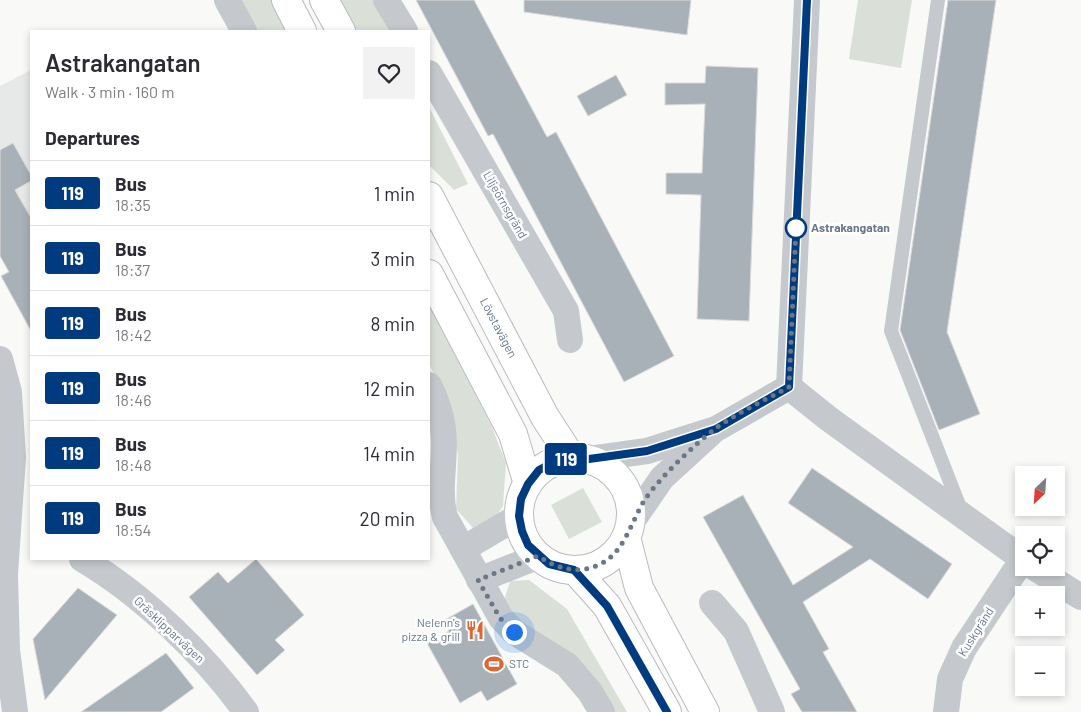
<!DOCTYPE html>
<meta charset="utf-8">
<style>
:root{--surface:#fff;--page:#f2f2f3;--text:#2b2b33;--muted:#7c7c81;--line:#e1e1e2}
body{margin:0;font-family:Barlow,sans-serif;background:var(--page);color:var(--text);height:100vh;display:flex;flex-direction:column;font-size:19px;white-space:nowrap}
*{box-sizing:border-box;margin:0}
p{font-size:16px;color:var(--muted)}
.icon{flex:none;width:28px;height:28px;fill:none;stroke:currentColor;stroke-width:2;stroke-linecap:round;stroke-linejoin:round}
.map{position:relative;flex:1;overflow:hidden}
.sheet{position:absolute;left:30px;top:30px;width:400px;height:530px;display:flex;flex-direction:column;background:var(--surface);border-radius:0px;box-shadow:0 2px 8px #0003}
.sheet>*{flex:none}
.badge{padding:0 10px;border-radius:4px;font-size:18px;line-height:32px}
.needle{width:32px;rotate:205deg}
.tools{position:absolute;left:1015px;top:466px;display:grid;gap:10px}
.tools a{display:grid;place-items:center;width:50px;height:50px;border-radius:0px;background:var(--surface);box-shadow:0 2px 8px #0003;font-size:25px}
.you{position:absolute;width:25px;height:25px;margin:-12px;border:4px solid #fff;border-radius:50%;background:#1a73e8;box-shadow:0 0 0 8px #1a73e833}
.map>.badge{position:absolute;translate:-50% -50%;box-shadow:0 0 0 2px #fff}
h2{padding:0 15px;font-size:19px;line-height:45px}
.round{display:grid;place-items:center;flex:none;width:52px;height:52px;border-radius:0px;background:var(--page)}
.overview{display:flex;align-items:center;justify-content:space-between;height:85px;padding:0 15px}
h1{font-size:24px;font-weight:600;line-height:38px}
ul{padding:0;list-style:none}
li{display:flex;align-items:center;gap:15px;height:65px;padding:0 15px;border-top:1px solid var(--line)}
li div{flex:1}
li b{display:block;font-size:19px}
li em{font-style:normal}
li .badge{min-width:55px;font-weight:700;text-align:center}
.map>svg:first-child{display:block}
</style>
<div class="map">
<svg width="1081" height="712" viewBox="0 0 1081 712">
<rect width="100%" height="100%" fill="#f9f9f7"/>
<path fill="#e7e8e8" d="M31,70V309L22,314L1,276L8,271L0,256V86Z"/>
<g fill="#dae0d8">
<path d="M237,0H271L287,31H254Z"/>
<path d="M340,0H375L391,31H356Z"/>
<path d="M858,0H912L901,68L849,59Z"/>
<path d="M429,107L468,184L454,190L429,165Z"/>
<path d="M429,305L491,425L506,463L503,506L493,521L474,529L456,509L458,455L448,401L429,364Z"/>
<path d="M583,488L602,522L569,539L551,505Z"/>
<path d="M529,580L567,609L627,712H610L515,618L504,601L510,581Z"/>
</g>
<g fill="#a9b1b8" stroke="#dbdbd9">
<path d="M416,0H474L547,137L556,132L674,356L624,382L493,134L488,136Z"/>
<path d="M524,0H691L687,35L524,12Z"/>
<path d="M948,0H996L947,332L980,414L939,430L900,330Z"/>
<path d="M706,66L758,68L749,321L697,319L701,195L666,194V173H702L705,104L665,105V83H705Z"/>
<path d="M616,75L627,95L588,116L577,96Z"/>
<path d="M13,143L31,175V181L15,190L31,218V331L1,276L9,272L0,256V150Z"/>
<path d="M812,468L952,564L928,599L870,559L803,602L829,649L823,652L857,712H802L791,694L800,689L703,517L743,495L793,585L853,547L788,503Z"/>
<path d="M256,559L304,615L275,640L285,650L257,675L189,597L218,572L228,583Z"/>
<path d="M78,588L117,615L45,700L33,639Z"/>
<path d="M473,604L517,684L487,701L481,691L460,703L427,643L449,631L443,621Z"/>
<path d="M166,653L194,688L161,712H81Z"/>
</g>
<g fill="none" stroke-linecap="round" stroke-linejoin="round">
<g stroke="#b7bcc1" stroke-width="30">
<g id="secondary">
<path d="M286,0L302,31"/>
<path d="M324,0L341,31"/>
<path id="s1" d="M429,196L545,417L571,457"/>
<path d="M429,274L513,434L528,484"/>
<circle cx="575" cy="514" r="56"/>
<path d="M626,537L639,588L705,712"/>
<path d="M575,570L607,606L667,712"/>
</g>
</g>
<path stroke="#c5c8cc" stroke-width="14" d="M938,0L891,331L961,510"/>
<g stroke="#c5c8cc" stroke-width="26">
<path d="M227,0L244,31"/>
<path d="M386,0L405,31"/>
<path d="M429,73L566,311L570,340"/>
<path d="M0,359L9,392L13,457L5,574L7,650L15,712"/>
<path d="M429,385C436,399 441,413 443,429C447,459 437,488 445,517L501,618L514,632L567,665L590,692L602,712"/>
<path d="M789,387L807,0"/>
<path d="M789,387L829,419L1024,560"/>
<path d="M589,459L647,451L716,429L789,387"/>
<path d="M631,523L662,478L710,434"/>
<path d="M463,549L519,516"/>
<path d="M82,559C143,595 205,655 246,712"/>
<path d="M1035,568L1081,597"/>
<path d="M479,580L539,556"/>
<path d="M712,603L736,631L772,712"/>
<path d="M946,712L950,679L964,648L1023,559"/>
</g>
<use href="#secondary" stroke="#fff" stroke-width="28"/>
</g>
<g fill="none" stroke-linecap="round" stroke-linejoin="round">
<g stroke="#fff" stroke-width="11">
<path id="line" d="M667,712L607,606L574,570L549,564L528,545L522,531L519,516L521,499L528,484L539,470L554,462L571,457L589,459L647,451L716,429L789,387L807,0"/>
</g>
<use href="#line" stroke="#003b80" stroke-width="8"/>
<path stroke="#697787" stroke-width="5" stroke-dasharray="0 9" d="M514,632L500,618L478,580L538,556C556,568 575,574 596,566C624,555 630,524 644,501C659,478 694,445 716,428C739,412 765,400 789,387L796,228"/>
</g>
<defs>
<g id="restaurant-bare" transform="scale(1.5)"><path d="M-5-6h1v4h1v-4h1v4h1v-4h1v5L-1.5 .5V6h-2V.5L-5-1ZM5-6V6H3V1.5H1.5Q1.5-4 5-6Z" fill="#e1652f" stroke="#fff" stroke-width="2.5" paint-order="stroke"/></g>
<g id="stadium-bare" transform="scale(1.5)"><path d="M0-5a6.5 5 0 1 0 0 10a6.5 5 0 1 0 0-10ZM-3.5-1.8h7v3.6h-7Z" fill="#e1652f" stroke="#fff" stroke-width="2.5" paint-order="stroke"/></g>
</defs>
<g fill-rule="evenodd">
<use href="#restaurant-bare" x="475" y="630"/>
<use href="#stadium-bare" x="494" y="664"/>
</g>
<circle fill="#fff" stroke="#003b80" stroke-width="2.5" cx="796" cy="228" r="10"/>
<g text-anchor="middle" stroke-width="5" stroke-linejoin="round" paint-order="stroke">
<g font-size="12" fill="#697787" stroke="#fff">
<text transform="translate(505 205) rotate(60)" y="4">Liljeörnsgränd</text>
<text dy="4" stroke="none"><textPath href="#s1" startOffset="149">Lövstavägen</textPath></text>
<text transform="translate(169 630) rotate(43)" y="4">Gräsklipparvägen</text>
<text transform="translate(976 632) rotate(-58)" y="4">Kuskgränd</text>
</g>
<g font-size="12" font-weight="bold" fill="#697787" stroke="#fff" text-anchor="start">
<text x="811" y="232">Astrakangatan</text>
</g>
<g font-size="12" fill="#697787" stroke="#fff" text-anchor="end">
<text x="460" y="627">Nelenn's<tspan x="460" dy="14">pizza &amp; grill</tspan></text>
<text x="509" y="668" text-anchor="start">STC</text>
</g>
</g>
</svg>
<div class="tools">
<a><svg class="needle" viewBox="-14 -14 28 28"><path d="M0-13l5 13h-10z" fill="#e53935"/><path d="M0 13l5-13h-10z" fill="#7c7c81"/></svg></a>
<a><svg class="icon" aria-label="locate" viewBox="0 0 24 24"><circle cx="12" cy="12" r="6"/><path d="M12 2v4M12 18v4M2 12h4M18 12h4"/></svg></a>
<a>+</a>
<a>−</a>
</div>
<div class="you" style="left:514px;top:632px"></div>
<b class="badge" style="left:566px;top:459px;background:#003b80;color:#fff">119</b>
<section class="sheet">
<div class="overview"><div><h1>Astrakangatan</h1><p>Walk · 3 min · 160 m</p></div><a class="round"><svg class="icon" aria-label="heart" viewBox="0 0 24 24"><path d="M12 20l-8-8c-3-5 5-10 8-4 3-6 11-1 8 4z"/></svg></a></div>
<h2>Departures</h2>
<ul>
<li><span class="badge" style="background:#003b80;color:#fff">119</span><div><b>Bus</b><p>18:35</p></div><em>1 min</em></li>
<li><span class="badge" style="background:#003b80;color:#fff">119</span><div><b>Bus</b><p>18:37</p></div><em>3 min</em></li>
<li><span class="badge" style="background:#003b80;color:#fff">119</span><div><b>Bus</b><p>18:42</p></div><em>8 min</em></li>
<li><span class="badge" style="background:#003b80;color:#fff">119</span><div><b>Bus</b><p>18:46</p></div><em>12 min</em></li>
<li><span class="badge" style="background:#003b80;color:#fff">119</span><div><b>Bus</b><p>18:48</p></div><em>14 min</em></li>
<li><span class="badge" style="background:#003b80;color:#fff">119</span><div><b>Bus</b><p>18:54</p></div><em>20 min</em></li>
</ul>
</section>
</div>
